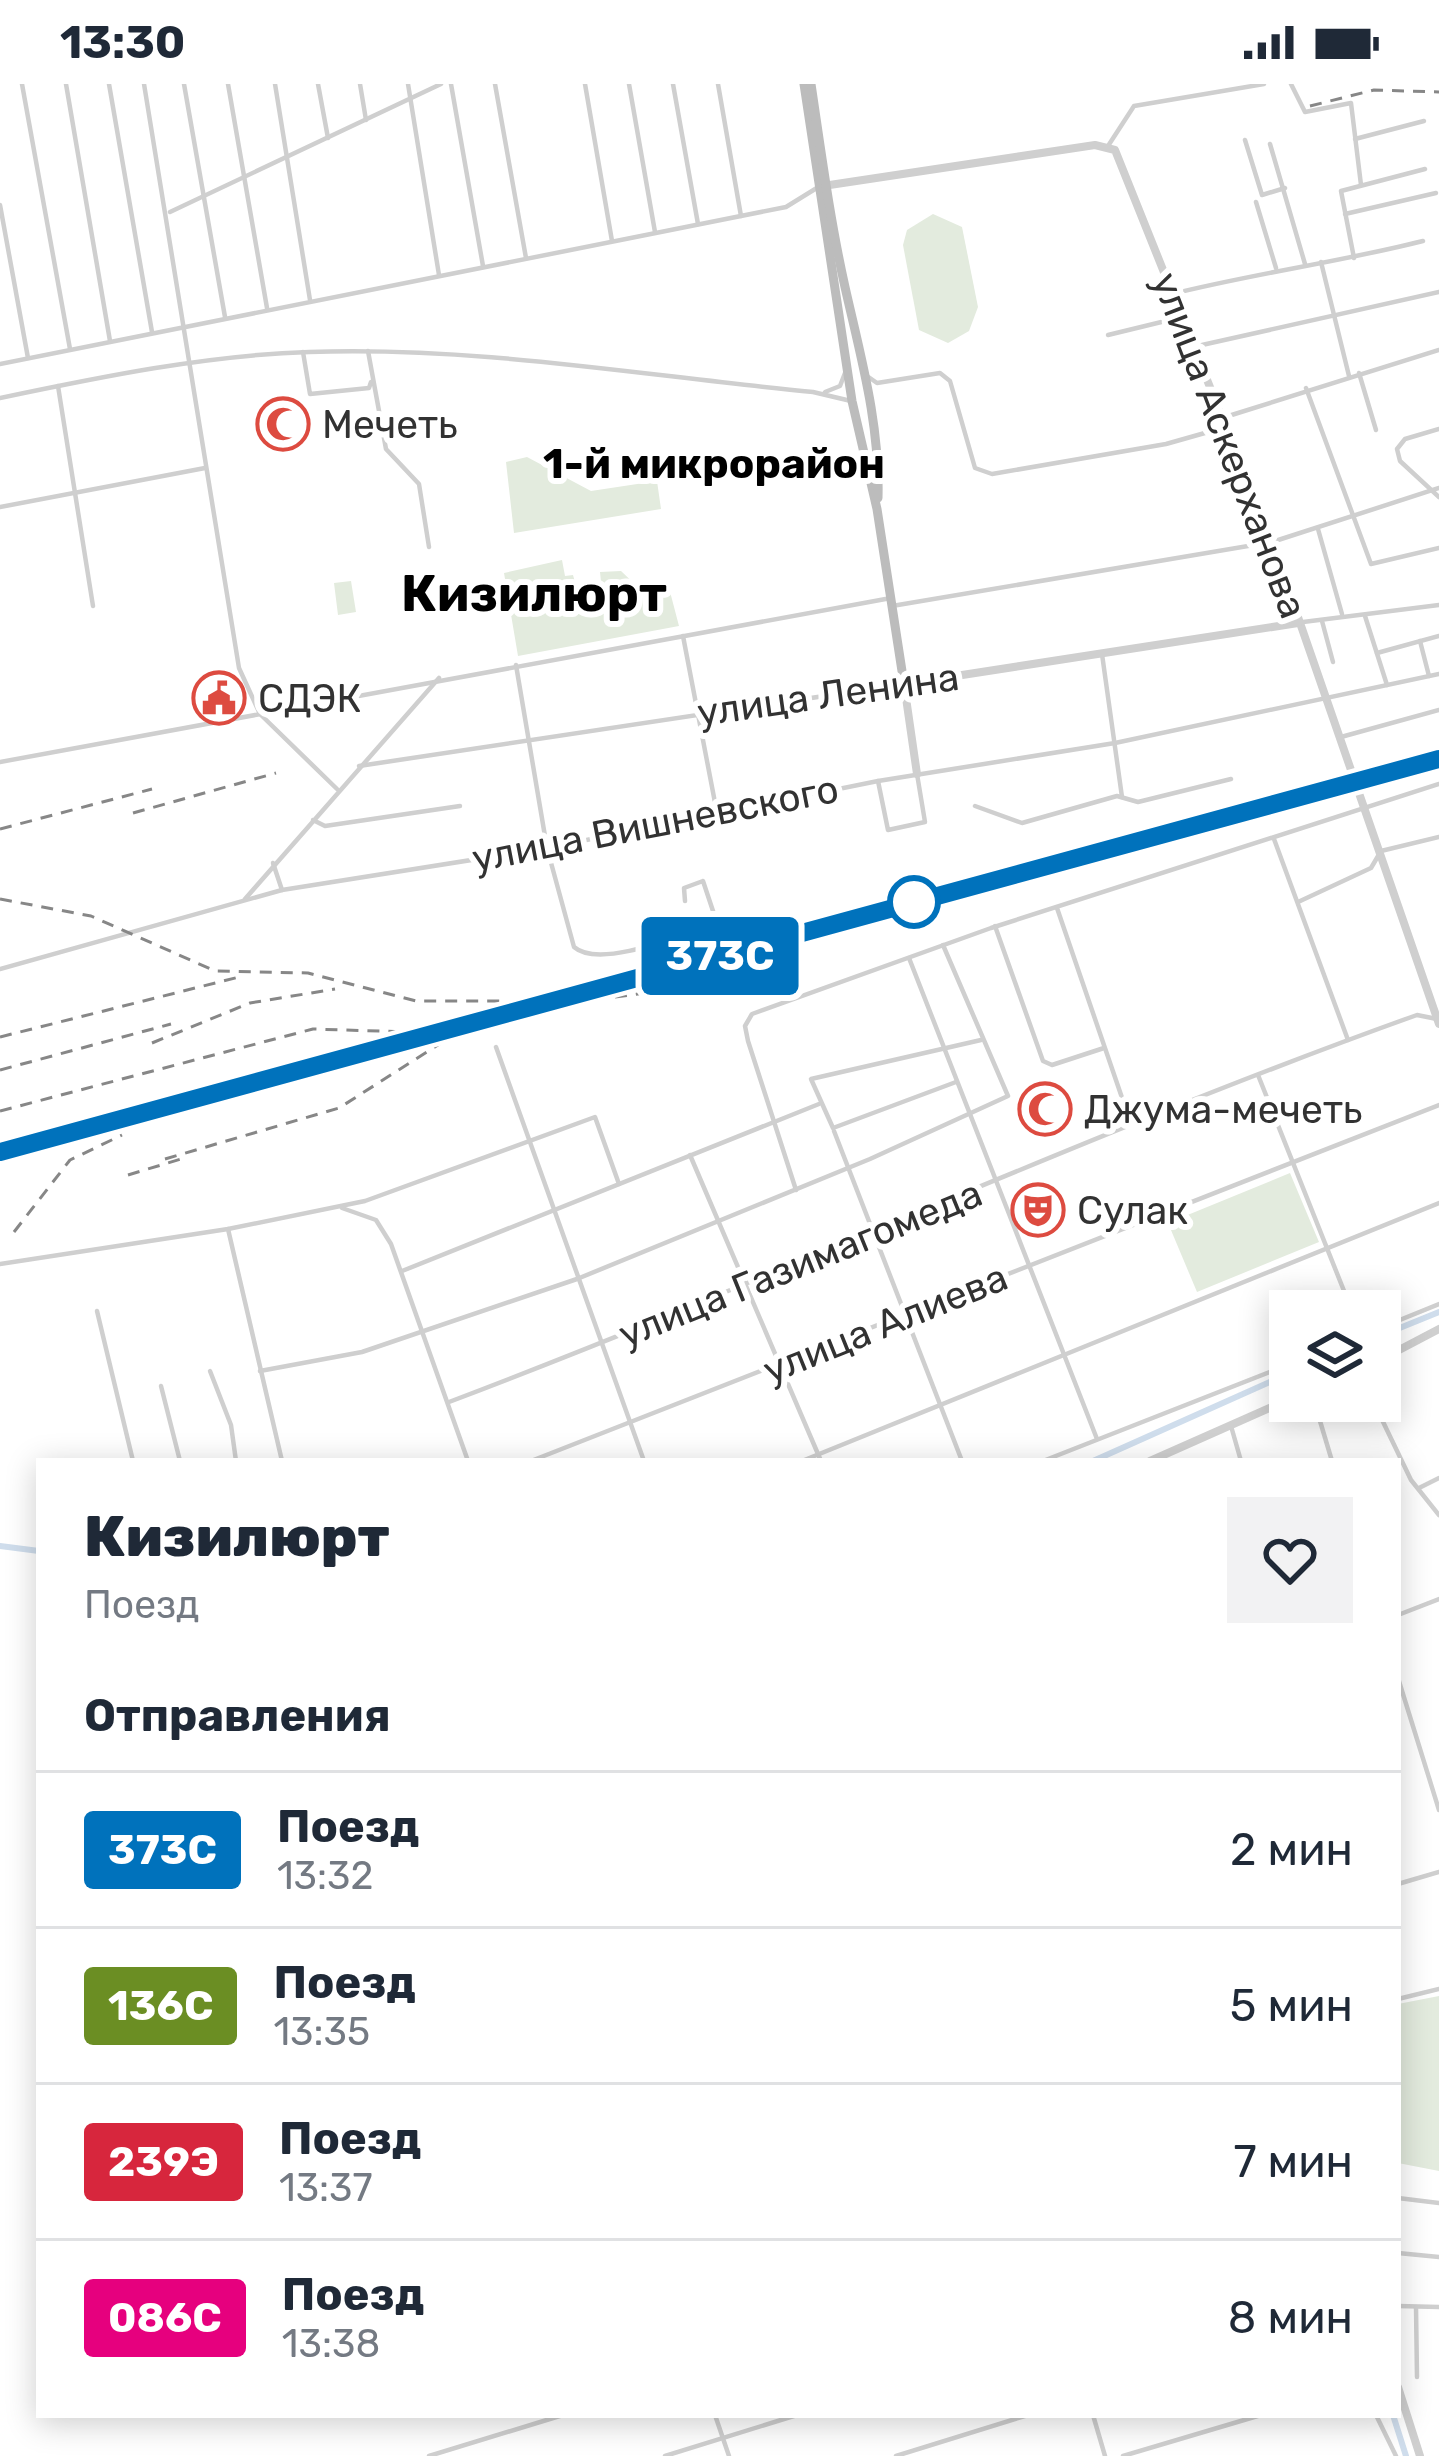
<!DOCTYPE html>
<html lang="ru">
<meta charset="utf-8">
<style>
:root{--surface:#fff;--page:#f2f2f3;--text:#1f2937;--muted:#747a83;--line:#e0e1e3}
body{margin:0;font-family:Rubik,sans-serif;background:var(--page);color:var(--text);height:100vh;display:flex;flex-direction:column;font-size:45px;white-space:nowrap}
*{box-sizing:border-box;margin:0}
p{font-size:39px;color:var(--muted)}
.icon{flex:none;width:66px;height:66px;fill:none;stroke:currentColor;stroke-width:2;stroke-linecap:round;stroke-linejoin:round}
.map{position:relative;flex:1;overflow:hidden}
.side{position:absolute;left:36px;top:1374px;width:1365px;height:960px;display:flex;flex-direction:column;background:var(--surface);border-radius:0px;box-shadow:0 6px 30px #0003}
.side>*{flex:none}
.badge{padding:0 24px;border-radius:9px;font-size:42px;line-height:78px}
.fabs{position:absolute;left:1269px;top:1206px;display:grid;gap:24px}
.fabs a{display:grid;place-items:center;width:132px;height:132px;border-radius:0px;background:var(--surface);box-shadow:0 6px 30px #0003;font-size:60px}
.map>.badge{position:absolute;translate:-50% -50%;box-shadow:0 0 0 6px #fff}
h2{padding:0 48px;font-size:45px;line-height:108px}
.round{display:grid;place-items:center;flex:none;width:126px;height:126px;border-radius:0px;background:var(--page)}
.head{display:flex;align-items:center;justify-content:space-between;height:204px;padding:0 48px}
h1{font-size:57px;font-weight:800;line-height:90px}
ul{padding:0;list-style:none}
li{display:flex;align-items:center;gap:36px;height:156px;padding:0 48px;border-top:3px solid var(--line)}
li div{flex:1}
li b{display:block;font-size:45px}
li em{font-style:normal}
li .badge{min-width:132px;font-weight:700;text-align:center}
.status{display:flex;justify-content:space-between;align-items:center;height:84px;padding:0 60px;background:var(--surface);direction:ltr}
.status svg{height:33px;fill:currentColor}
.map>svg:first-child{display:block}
</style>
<div class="status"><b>13:30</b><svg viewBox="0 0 49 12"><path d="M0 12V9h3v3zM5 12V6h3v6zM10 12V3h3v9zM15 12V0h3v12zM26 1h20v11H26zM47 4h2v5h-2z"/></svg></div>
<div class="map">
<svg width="1439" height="2372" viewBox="0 0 1439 2372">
<rect width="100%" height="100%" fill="#fff"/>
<g fill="#e3ebde">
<path d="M933,130L962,143L978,223L969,247L948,259L919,246L903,161L907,146Z"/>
<path d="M527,373L591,407L657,397L661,425L514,449L506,378Z"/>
<path d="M562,476L565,492L573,491L576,502L601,498L600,488L621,487L641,506L668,500L679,542L518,572L504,489Z"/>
<path d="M351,497L356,528L338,531L334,499Z"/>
<path d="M1290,1089L1319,1158L1197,1208L1168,1139Z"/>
<path d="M1439,1912V2087L1398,2079V1920Z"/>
</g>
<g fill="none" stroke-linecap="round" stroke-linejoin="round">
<g stroke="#cfddec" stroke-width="6">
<path d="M1380,1252L1439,1228"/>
<path d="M1093,1377L1290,1289"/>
<path d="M0,1462L39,1467"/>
<path d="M1393,2331L1406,2372"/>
</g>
<g stroke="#cfcfcf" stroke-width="4.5">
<path d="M22,0L70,265"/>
<path d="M66,0L110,257"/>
<path d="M109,0L152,248"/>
<path d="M144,0L239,584L260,630L337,705"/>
<path d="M184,0L225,233"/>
<path d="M228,0L267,224"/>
<path d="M275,0L310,216"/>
<path d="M318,0L328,54"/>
<path d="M360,0L366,36"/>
<path d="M408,0L439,191"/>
<path d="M451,0L483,182"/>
<path d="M495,0L526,174"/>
<path d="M585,0L612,157"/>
<path d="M629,0L655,148"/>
<path d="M673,0L698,140"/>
<path d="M718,0L741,132"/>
<path d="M1291,0L1305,28L1351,19L1361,101"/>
<path d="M1355,55L1424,37"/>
<path d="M1245,56L1262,111L1285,104"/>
<path d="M1270,60L1305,180"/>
<path d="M1108,62L1134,22L1264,0"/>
<path d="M1256,118L1276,184"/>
<path d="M0,121L28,274"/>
<path d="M170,128L441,0"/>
<path d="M1345,130L1436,109"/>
<path d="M1354,174L1341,107L1425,85"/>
<path d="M1321,178L1349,292"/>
<path d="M1172,210C1256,189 1340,178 1423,157"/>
<path d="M1108,251L1182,233"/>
<path d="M1193,263L1439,208"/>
<path d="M368,267L386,365L419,400L429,463"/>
<path d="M303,268L310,310L369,304L371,298"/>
<path d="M0,280L786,123L820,102"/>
<path d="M1359,289L1376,346"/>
<path d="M867,292L877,299L940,289L950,297L975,384L992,390L1166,360L1226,343"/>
<path d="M58,302L93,522"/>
<path d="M1306,304L1371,480L1439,464"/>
<path d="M825,308L840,302L845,289"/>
<path d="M0,314C100,293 207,271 309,268C477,262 646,292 813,308L851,317"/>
<path d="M1222,334L1439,266"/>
<path d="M1439,345L1405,355L1397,365L1400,377L1439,413"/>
<path d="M0,423L205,384"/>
<path d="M1318,445L1342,530"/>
<path d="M892,522L1272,458L1439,404"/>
<path d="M1365,532L1387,601"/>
<path d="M1322,537L1333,578"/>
<path d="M1303,538L1439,521"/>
<path d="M683,552L717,729"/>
<path d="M1420,557L1429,592"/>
<path d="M1377,569L1439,552"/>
<path d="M1102,570L1122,713"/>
<path d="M516,581L547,764L574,863C599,885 679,852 709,842L715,833L703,797L684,804L685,817"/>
<path d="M1341,653L1439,626"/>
<path d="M0,678L891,514"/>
<path d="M359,682L904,600"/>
<path d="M878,697L888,746L925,738L917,690"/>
<path d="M975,722L1022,739L1117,712L1138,718L1231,695"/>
<path d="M313,736L325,742L460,722"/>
<path d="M1274,755L1348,956"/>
<path d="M273,779L282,806"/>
<path d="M245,815L439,594"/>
<path d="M1298,818L1371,784L1381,767L1439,753"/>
<path d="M1057,824L1131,1040"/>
<path d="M995,842L1043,977L1052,981L1104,964"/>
<path d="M909,874L1097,1355"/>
<path d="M0,885L282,806L547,764L878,697L1115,659L1439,590"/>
<path d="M496,963L644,1377"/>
<path d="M1258,991L1352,1227"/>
<path d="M956,998L833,1044L811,995L981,956"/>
<path d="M834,1047L962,1377"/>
<path d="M690,1071L821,1377"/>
<path d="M796,1106L748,957L745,942L752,930L991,844L1439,700"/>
<path d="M342,1124L376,1136L391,1160L468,1377"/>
<path d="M228,1145L282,1377"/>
<path d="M0,1180L228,1145L365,1117L595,1033L619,1100"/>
<path d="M402,1187L819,1020"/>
<path d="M97,1227L133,1377"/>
<path d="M1380,1244L1439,1220"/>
<path d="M210,1287L231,1341L236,1377"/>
<path d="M260,1287L362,1268L577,1195L870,1075L1008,1012L943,861"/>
<path d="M161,1302L180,1377"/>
<path d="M1314,1317L1332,1377"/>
<path d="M1373,1317L1411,1396L1439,1431"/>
<path d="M449,1318C774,1195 1090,1048 1417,931L1437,935"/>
<path d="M1231,1342L1241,1377"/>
<path d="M531,1377L1439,1021"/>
<path d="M802,1377L1439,1119"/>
<path d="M1043,1377L1290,1280"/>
<path d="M1419,1404L1439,1394"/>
<path d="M1398,1531L1439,1515"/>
<path d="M1398,1594L1439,1726"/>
<path d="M1398,1800L1439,1788"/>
<path d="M1398,1915L1439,1905"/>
<path d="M1398,2114L1439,2119"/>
<path d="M1398,2169L1439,2173"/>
<path d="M1398,2222L1439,2223"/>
<path d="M1416,2223L1417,2293"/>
<path d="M715,2331L729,2372"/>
<path d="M1093,2331L1105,2372"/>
<path d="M1376,2331L1396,2372"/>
<path d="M429,2372L563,2331"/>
<path d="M665,2372L797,2331"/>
<path d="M896,2372L1028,2331"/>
<path d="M1123,2372L1261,2331"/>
</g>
<g stroke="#cfcfcf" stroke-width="8">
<path d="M823,102L1095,61L1115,66L1272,458L1439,940"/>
<path d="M917,690L904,600L1298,539"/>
<path d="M1380,1276L1439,1245"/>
<path d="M1150,1377L1290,1315"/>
<path d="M1398,2303L1420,2372"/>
</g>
<g stroke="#bcbcbc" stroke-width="9">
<path d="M804,0L852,317L877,425L904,600"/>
<path d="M811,0C821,67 830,136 845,203C861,274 880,340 878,414"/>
</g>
<g stroke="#878787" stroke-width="3" stroke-dasharray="12 9" stroke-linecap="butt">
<path d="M1310,22L1374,6L1439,8"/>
<path d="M133,729L276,689"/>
<path d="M0,745L152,705"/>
<path d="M0,815L91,832L215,887L308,889L416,917H505"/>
<path d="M691,861L767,833"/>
<path d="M615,913L722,899"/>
<path d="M0,953L239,893"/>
<path d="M152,959L250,919L335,905"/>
<path d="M0,986L171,940"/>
<path d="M0,1027L313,945L409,948"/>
<path d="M0,1068L1439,675"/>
<path d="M165,1075L339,1024L441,959"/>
<path d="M128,1091L181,1075"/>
<path d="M14,1148L70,1076L122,1051"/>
</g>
</g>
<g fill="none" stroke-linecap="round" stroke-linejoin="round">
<g stroke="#fff" stroke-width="27">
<path id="line" d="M0,1068L1439,675"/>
</g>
<use href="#line" stroke="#0072bc" stroke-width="18"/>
</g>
<defs>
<g id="mosque-ring" transform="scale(2.7)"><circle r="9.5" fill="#fff" stroke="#dd4b40" stroke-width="1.5"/><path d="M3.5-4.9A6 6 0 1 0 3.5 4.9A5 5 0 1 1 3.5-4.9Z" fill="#dd4b40"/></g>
<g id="civic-ring" transform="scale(2.7)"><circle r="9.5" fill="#fff" stroke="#dd4b40" stroke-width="1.5"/><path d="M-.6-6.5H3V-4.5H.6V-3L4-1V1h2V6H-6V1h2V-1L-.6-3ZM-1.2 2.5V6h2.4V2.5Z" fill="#dd4b40"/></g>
<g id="theatre-ring" transform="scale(2.7)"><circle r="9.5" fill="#fff" stroke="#dd4b40" stroke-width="1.5"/><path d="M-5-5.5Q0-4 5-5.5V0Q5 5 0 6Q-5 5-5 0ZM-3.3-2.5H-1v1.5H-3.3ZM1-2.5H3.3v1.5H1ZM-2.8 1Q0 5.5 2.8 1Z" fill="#dd4b40"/></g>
</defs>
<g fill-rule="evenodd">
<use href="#mosque-ring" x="283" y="340"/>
<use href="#civic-ring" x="219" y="614"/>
<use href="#mosque-ring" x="1045" y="1025"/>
<use href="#theatre-ring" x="1038" y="1126"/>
</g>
<circle fill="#fff" stroke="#0072bc" stroke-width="6" cx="914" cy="818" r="24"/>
<g text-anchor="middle" stroke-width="12" stroke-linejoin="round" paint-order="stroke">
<g font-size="39" fill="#323232" stroke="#fff" text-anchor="start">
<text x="322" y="354">Мечеть</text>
<text x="258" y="628">СДЭК</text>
<text x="1084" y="1039">Джума-мечеть</text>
<text x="1077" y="1140">Сулак</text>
</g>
<g font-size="39" fill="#323232" stroke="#fff">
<text transform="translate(1230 361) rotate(69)" y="14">улица Аскерханова</text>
<text transform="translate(828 610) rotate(-8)" y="14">улица Ленина</text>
<text transform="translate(655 739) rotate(-11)" y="14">улица Вишневского</text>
<text transform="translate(800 1179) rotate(-22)" y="14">улица Газимагомеда</text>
<text transform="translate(885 1239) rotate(-22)" y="14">улица Алиева</text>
</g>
<g font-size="42" font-weight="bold" fill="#000" stroke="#fff">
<text x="714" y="394">1-й микрорайон</text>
</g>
<g font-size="51" font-weight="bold" fill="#000" stroke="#fff">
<text x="534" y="527">Кизилюрт</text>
</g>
</g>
</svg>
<div class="fabs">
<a><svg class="icon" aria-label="layers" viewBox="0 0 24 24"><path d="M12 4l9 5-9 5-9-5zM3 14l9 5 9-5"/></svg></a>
</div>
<b class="badge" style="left:720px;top:872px;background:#0072bc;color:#fff">373C</b>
<section class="side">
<div class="head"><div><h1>Кизилюрт</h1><p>Поезд</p></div><a class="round"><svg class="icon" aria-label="heart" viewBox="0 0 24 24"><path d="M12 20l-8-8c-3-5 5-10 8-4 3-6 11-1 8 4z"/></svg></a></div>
<h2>Отправления</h2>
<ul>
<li><span class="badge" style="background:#0072bc;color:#fff">373C</span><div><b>Поезд</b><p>13:32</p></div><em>2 мин</em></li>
<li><span class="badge" style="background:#6b8e23;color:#fff">136С</span><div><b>Поезд</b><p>13:35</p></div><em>5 мин</em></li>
<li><span class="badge" style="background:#d7263d;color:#fff">239Э</span><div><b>Поезд</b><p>13:37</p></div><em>7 мин</em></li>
<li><span class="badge" style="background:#e6007e;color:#fff">086С</span><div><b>Поезд</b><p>13:38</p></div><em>8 мин</em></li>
</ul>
</section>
</div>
